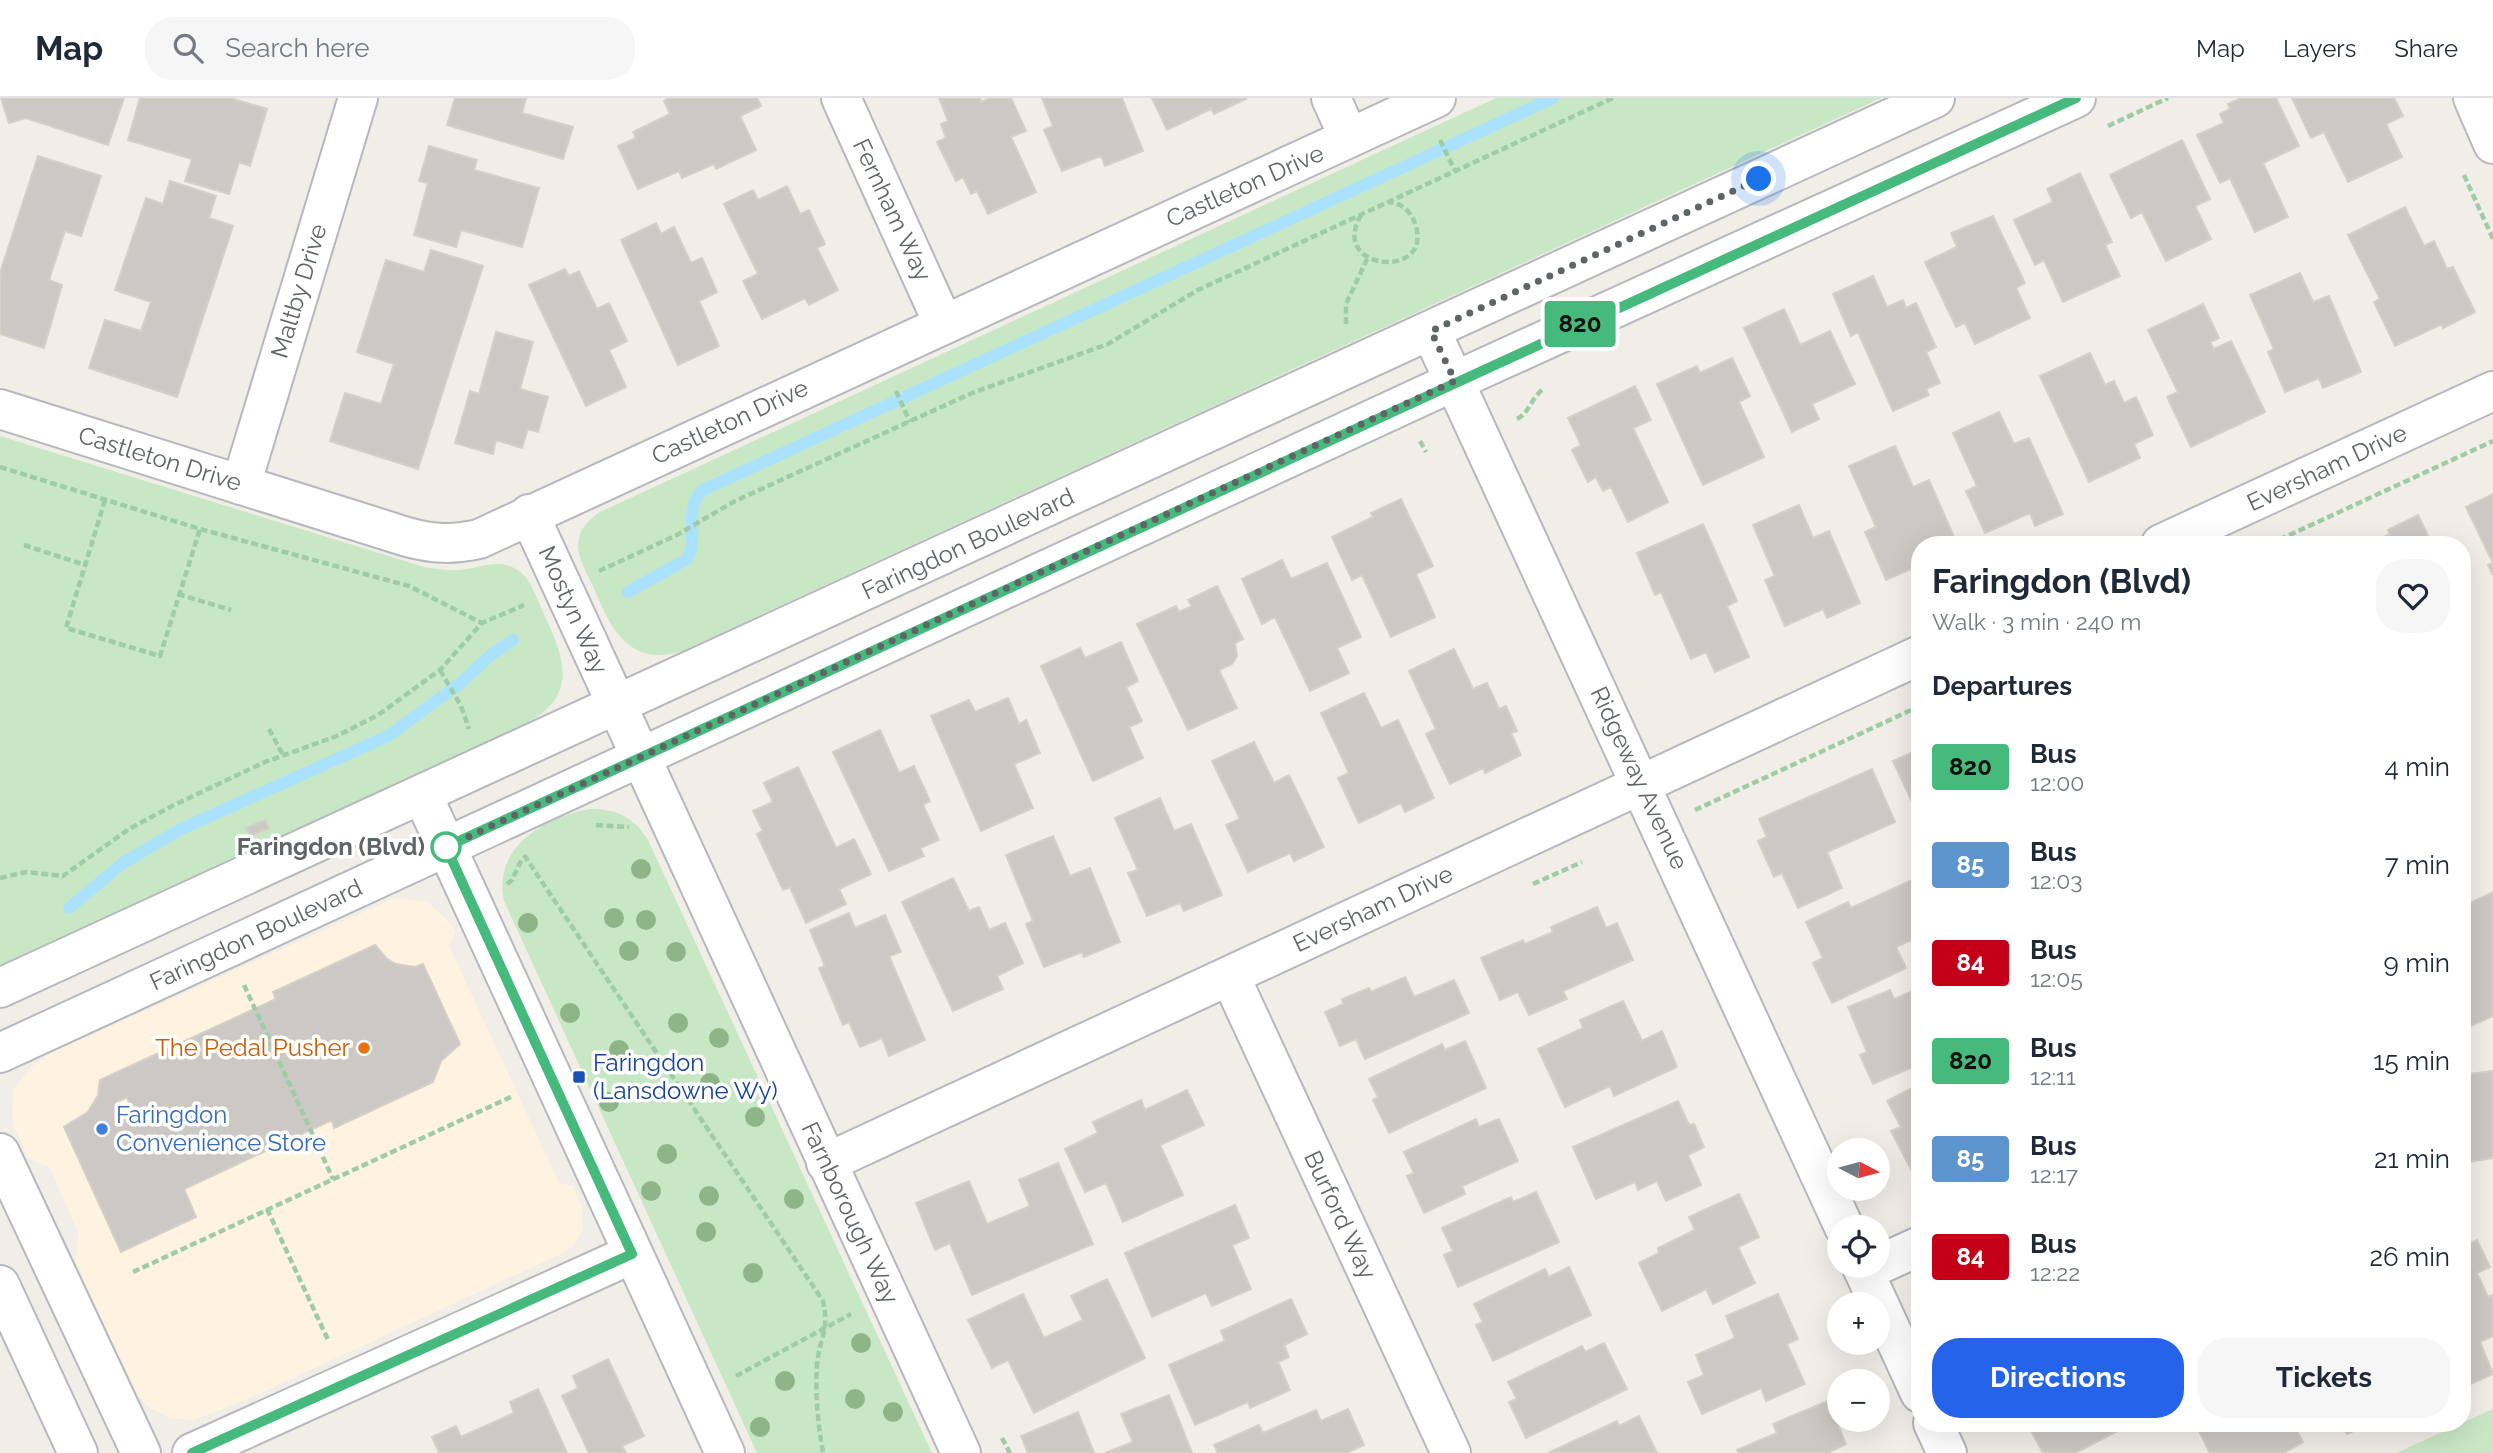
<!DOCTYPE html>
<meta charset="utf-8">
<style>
:root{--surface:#fff;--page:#f6f6f7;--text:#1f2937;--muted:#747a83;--line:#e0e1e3;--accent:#2563eb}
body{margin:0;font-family:Raleway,sans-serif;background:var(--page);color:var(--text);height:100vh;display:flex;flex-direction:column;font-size:26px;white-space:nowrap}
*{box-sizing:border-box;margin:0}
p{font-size:23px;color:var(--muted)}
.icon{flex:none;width:38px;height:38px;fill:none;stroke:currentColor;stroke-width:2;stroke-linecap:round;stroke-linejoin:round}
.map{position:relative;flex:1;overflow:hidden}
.side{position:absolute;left:1911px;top:438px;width:560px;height:896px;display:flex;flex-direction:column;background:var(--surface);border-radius:28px;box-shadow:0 7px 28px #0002}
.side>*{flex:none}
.badge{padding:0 14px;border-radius:5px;font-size:24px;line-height:46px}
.needle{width:46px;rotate:96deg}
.controls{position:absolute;left:1827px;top:1040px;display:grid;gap:14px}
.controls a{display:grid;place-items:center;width:63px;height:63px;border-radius:50%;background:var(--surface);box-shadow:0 7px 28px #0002;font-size:35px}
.you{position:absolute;width:35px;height:35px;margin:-18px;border:5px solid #fff;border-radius:50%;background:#1a73e8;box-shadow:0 0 0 10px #1a73e833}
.map>.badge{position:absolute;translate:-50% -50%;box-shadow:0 0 0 4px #fff}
h2{padding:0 21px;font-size:26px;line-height:63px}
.round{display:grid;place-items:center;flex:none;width:74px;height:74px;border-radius:28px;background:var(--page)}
.head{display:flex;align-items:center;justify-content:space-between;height:119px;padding:0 21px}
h1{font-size:33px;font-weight:700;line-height:52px}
.button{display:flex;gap:14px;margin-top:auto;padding:14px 21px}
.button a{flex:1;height:80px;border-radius:28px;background:var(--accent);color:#fff;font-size:28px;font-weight:700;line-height:80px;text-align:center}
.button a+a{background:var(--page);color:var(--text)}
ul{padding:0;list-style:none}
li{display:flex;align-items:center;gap:21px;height:98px;padding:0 21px}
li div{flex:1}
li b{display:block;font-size:26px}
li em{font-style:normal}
li .badge{min-width:77px;font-weight:700;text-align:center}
header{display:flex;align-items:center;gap:42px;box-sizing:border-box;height:98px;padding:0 35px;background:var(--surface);border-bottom:2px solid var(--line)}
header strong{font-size:33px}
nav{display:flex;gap:38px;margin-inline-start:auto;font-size:24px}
.search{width:490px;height:63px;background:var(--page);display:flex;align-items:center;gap:18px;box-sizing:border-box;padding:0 24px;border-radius:28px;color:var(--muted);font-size:26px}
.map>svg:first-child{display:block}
</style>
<header>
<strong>Map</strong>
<div class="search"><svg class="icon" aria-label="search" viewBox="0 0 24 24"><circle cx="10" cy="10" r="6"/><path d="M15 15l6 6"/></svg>Search here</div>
<nav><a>Map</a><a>Layers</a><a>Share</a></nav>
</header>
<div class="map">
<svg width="2493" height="1355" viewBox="0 0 2493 1355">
<rect width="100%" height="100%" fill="#f1eee8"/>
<path fill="#fef3e0" d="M395,800L428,804L451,826L456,834L449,848L559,1085L573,1088L582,1109L583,1132L571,1150L561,1156L243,1303L194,1322L169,1320L146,1307L135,1293L76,1164L79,1136L53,1077L49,1069L28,1060L14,1028L12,1016L14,991L29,971L47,957Z"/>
<g fill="#c8e7c5">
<path d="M1496,0H1881L680,554C626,569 609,526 592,486C585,472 575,455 579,439C582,428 590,421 600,414Z"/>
<path d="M0,338L424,469C436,471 448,473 461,472C479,470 497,461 514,470C530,477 536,499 543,514C565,561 580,598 523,627L0,868Z"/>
<path d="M589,711C616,711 633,718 648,742L932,1355H757L504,803C493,749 542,721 589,711Z"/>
<path d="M2493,1311V1355H2396Z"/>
</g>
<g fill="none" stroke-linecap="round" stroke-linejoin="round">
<g stroke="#aae2fe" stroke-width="12">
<path d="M628,494L687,461C700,438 682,411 703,392L1553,0"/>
<path d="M69,810L123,765L181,731L388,638L458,587L492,556L513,542"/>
</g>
</g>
<g fill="#ccc9c4" stroke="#d5cfc6" stroke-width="2" fill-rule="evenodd">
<path d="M1,0H124L108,47L26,20L9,25Z"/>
<path d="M140,0H230L267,11L250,68L239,64L229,96L185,83L192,61L128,42Z"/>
<path d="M455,0H526L522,15L573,29L563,61L447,27Z"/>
<path d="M669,0H757L761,8L740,18L756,52L716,71L714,66L682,80L679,73L638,91L618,48L636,40L633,34L670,16L664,3Z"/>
<path d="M939,0H980L981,4L990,0H1011L1026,33L1011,39L1036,94L988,116L977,93L971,96L963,79L956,83L937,44L946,40L941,26L948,23Z"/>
<path d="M1042,0H1122L1143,53L1105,68L1101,58L1062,73L1044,32L1053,28Z"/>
<path d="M1152,0H1245L1246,1L1214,16L1211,11L1167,32Z"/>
<path d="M2241,0H2276L2299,48L2263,65L2288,119L2255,134L2230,80L2220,85L2197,37L2224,25L2220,16L2230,11L2228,6Z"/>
<path d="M2292,0H2394L2403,18L2386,26L2402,59L2348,84L2324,34L2311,40Z"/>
<path d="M2182,42L2210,101L2195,108L2211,141L2166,163L2142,114L2131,120L2110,77Z"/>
<path d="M429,48L477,62L474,72L539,90L522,149L461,132L456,149L414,137L428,85L419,83Z"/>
<path d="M38,58L101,78L81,138L65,133L49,182L62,187L44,250L0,236V175Z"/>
<path d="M2080,75L2112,144L2105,147L2120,178L2063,204L2044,162L2035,167L2014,122L2053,104L2047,91Z"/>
<path d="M170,83L216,98L209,120L233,128L177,299L89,270L105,222L141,233L151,204L115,192L146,100L163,106Z"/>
<path d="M787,88L800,116L809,112L825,146L817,150L838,192L809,207L805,200L762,221L743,183L758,176L724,106L753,92L758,102Z"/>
<path d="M2405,109L2424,148L2434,143L2447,171L2453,169L2475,214L2443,230L2442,226L2395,248L2374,204L2380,201L2348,137Z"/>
<path d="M1993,118L2025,185L2016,190L2030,220L1975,246L1965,225L1956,229L1925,164L1957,149L1951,135Z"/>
<path d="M656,125L661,136L674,129L691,165L702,160L717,194L699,203L719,248L678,267L621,142Z"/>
<path d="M431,152L483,168L418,371L330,343L345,295L381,306L394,266L357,254L386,162L424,174Z"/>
<path d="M565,171L569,178L579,173L597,211L609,205L627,243L609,252L626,289L586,308L529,187Z"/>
<path d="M2300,175L2313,204L2329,198L2361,274L2323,290L2319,280L2285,294L2268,254L2274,251L2250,197Z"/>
<path d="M1873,178L1887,209L1903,202L1906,210L1916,205L1936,249L1926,254L1940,285L1926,291L1929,297L1893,313L1858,234L1851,238L1833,196Z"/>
<path d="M2203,206L2219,240L2210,244L2214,251L2231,243L2265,314L2191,349L2167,299L2178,294L2148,232Z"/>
<path d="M1784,211L1800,247L1830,233L1855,286L1812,306L1819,321L1792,334L1744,230Z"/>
<path d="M496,234L533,244L520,291L548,299L538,334L528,331L522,350L496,342L493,356L455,345L470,293L479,296Z"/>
<path d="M2090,255L2105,287L2114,283L2124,305L2136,299L2153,337L2134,346L2140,360L2089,384L2040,278Z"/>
<path d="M1732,260L1750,298L1739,304L1764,359L1703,387L1657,286L1697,268L1700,275Z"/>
<path d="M1635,288L1651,322L1633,330L1668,404L1628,424L1611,389L1603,393L1596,379L1588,384L1572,352L1581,347L1568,320Z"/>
<path d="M1999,314L2014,346L2029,340L2063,416L2035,428L2030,415L1985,435L1966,393L1977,388L1953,335Z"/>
<path d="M1895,348L1913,389L1929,382L1957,446H1920V467L1886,482L1865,434L1876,429L1849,368Z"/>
<path d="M2493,396V477L2488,467L2493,465L2466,409Z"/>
<path d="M1401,401L1433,468L1416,476L1435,519L1391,539L1362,477L1352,482L1332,439L1373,419L1371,415Z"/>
<path d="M1799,407L1813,440L1829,433L1860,505L1827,520L1823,511L1785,528L1765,482L1775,478L1753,427Z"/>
<path d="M2418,417L2432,446H2369L2390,436L2388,432Z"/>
<path d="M1703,426L1737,503L1727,508L1749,559L1715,574L1706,554L1691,561L1661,494L1655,497L1637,455Z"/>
<path d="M1282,462L1291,481L1327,465L1361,539L1337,550L1349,575L1310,593L1275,519L1262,526L1242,481Z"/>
<path d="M1217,488L1243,541L1235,545L1237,558L1232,566L1219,572L1237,610L1188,632L1137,526L1176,508L1179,514L1192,508L1188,502Z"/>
<path d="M1121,544L1138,583L1126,589L1142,623L1129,629L1143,660L1093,683L1041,568L1080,550L1085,560Z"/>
<path d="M1454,551L1473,591L1487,585L1499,611L1506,608L1517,633L1511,635L1521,657L1485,675L1483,670L1450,686L1426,636L1436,631L1409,573Z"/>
<path d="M1364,595L1381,630L1398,622L1434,700L1405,714L1401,705L1359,725L1338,680L1349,675L1321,615Z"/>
<path d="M1008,600L1019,626L1026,622L1040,655L1014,666L1033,710L981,733L931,618L969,602L975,614Z"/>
<path d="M880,632L899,675L914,668L930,703L923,707L939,742L920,750L924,758L889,773L833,654Z"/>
<path d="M1254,644L1274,685L1289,677L1324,749L1294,763L1290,755L1248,774L1226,727L1240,721L1212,663Z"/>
<path d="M1920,651V721L1893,663Z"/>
<path d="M798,669L836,750L854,741L871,776L839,791L846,806L806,825L790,789L783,792L757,736L763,733L753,713L773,704L764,685Z"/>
<path d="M1872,671L1895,724L1827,754L1842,790L1798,810L1782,775L1774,779L1758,743L1767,739L1759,721Z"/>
<path d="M1160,700L1174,733L1191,726L1222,797L1184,813L1180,805L1147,818L1128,775L1138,772L1115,720Z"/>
<path d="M265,722L269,730L251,738L246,730Z"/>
<path d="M1053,738L1070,778L1090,770L1120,844L1084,859L1082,854L1044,869L1026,826L1033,823L1006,757Z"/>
<path d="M953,780L969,813L979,809L989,832L1005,825L1023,865L997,878L1003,891L953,913L902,804Z"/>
<path d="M1912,782L1920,797V838L1896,849L1906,870L1832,905L1813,865L1823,860L1806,824L1848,804L1851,810Z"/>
<path d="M2493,794V918L2462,932V809Z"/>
<path d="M1597,809L1606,830L1617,825L1633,862L1563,893L1567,901L1529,917L1518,894L1500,902L1481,860L1523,842L1525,846L1553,834L1551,829Z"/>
<path d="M849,815L855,830L885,817L901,854L889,858L925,942L889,958L882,940L860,949L849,924L843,927L819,870L825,868L810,832Z"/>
<path d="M375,847L387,861L396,866L415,869L423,866L460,946L441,963L433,984L334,1030L332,1022L184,1091L196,1119L121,1154L64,1029L88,1014L98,997L100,982L276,901L273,894ZM127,999L131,1010L121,1013L117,1004Z"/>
<path d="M1405,879L1414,899L1454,882L1469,915L1365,961L1356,941L1340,948L1325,914L1343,906L1342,901L1369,890L1371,894Z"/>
<path d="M1920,890V966L1873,986L1860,957L1867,954L1848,909L1890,892L1894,901Z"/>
<path d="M1623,903L1642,943L1662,933L1677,969L1614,998L1610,988L1565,1009L1538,951L1583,930L1580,922Z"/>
<path d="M1465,943L1486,990L1389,1035L1373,1002L1378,999L1369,981L1442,946L1445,952Z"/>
<path d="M2493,973V1060L2462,1065V977Z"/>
<path d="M1920,986V1081L1917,1083L1891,1033L1901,1029L1887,1003Z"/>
<path d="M1187,992L1204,1027L1160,1047L1183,1097L1123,1124L1106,1085L1085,1094L1065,1051L1098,1035L1093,1024L1141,1002L1145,1012Z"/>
<path d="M1678,1003L1689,1027L1694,1026L1704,1049L1688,1057L1701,1087L1666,1103L1657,1083L1638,1092L1635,1084L1596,1101L1573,1049Z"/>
<path d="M1476,1021L1479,1029L1499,1021L1518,1063L1462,1088L1465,1096L1424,1115L1407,1078L1414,1075L1404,1054Z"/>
<path d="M1058,1065L1093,1146L972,1197L950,1145L935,1152L916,1105L969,1083L987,1126L1030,1108L1019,1082Z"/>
<path d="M1536,1094L1559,1144L1458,1189L1444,1157L1453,1153L1442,1130L1511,1099L1513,1104Z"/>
<path d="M1739,1096L1759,1139L1738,1149L1755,1185L1713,1206L1706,1191L1662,1213L1639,1165L1659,1155L1658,1150L1695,1132L1689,1119Z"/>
<path d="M1235,1107L1249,1140L1232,1147L1251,1191L1212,1208L1206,1195L1152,1219L1125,1155Z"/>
<path d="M2477,1142L2490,1169L2477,1175L2488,1199L2493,1197V1238L2480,1244L2493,1276L2462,1290V1149Z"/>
<path d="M1569,1169L1591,1217L1493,1263L1476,1227L1483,1224L1474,1206L1545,1171L1549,1179Z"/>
<path d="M1107,1181L1145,1260L1034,1315L1008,1262L992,1270L968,1222L1023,1196L1044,1240L1083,1222L1071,1198Z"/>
<path d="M1778,1196L1798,1241L1787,1246L1805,1286L1766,1303L1761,1290L1702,1316L1688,1284L1704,1277L1696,1257L1735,1240L1726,1218Z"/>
<path d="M1291,1201L1307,1236L1284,1247L1289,1259L1278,1264L1290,1292L1250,1310L1248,1304L1195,1327L1169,1267L1225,1243L1221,1233Z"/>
<path d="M1604,1245L1627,1291L1526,1340L1509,1304L1517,1301L1508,1284L1582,1248L1585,1254Z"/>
<path d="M608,1261L644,1338L622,1348L626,1355H589L562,1298L578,1290L573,1278Z"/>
<path d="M538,1291L567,1355H439L432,1339L456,1328L461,1339L514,1315L510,1304Z"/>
<path d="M1169,1297L1192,1355H1105L1133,1344L1121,1316Z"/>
<path d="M1828,1303L1846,1346L1828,1355H1739L1737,1352L1777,1335L1773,1326Z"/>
<path d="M1348,1311L1364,1347L1346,1355H1218L1214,1347L1259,1327L1263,1335L1316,1312L1321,1323Z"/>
<path d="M1078,1314L1094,1355H1028L1021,1338Z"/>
<path d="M1639,1318L1657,1355H1548L1617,1323L1619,1328Z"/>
<path d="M2027,1325H2133L2075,1355H2043Z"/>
<path d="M2195,1325H2293L2303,1344L2284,1355H2210Z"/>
<path d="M2341,1325H2372L2347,1336Z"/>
</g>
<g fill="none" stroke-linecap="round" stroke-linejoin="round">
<g stroke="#b5b8bc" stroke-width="42">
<g id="minor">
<path d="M841,0L943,225"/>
<path d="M1331,0L1349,40"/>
<path d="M2473,0L2493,46"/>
<path d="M1431,233L1844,1129"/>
<path d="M0,311L407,439C433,446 452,447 479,441L1436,0"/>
<path d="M241,387L358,0"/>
<path d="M529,416L961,1355"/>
<path d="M2161,446L2493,293"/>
<path d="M422,696L725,1355"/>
<path d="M1230,878L1451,1355"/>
<path d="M826,1065L1920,557"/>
<path d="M1861,1167L1920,1295"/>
<path d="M1878,1167L1920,1148"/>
<path d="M1933,1325L1947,1355"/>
<path d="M192,1355L632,1156"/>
</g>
</g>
<g stroke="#b5b8bc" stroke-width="42">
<g id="tertiary">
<path d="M0,890L1935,0"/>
<path d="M0,955L1455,283L2076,0"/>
<path d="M0,1055L141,1355"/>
<path d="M0,1187L78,1355"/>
</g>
</g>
<g stroke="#9fcba7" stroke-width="4.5" stroke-dasharray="7 3.5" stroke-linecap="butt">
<path d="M2108,28L2168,0"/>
<path d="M1440,42L1455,73"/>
<path d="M2464,77L2493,141"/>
<path d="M1361,117C1327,175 1439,182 1414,123C1410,112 1400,105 1389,104"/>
<path d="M1346,226V206L1368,159"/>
<path d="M896,293L910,324"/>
<path d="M1517,321C1529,315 1531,301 1542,292"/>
<path d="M1420,343L1426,354"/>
<path d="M0,369L200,431L409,488L482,525"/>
<path d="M105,402L66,530L160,558L200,431"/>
<path d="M2270,446L2493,343"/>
<path d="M24,447L85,467"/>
<path d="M599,473L675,438L735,403L972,295L1108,246L1198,192L1613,0"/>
<path d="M178,496L231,512"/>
<path d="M440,572L461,608L469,631"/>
<path d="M269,631L283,657"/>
<path d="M1695,712L1920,608"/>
<path d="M596,727L629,729"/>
<path d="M524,757L823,1203C830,1233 819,1240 817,1267C815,1297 818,1326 823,1355"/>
<path d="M0,780L26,774L63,778L129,731L172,708L265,664L337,638L378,617L440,572L482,525L524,507"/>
<path d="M507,786L512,782L522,761"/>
<path d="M1533,786L1582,764"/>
<path d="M244,887L333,1081"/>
<path d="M267,1111L329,1244"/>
<path d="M133,1174L513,998"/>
<path d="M736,1278L851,1216"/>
<path d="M1002,1340L1010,1355"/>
</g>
<use href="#minor" stroke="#fff" stroke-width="38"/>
<use href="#tertiary" stroke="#fff" stroke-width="38"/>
</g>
<g fill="#8db587">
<circle cx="641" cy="771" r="10"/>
<circle cx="614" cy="820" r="10"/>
<circle cx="646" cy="822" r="10"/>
<circle cx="528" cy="825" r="10"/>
<circle cx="629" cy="853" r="10"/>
<circle cx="676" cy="854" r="10"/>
<circle cx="570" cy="915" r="10"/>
<circle cx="678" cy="925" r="10"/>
<circle cx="719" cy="940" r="10"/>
<circle cx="619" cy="952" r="10"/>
<circle cx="710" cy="985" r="10"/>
<circle cx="609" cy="1004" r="10"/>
<circle cx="755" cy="1019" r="10"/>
<circle cx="667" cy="1056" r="10"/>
<circle cx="651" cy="1093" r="10"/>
<circle cx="709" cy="1098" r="10"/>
<circle cx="794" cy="1101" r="10"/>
<circle cx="706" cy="1134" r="10"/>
<circle cx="753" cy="1175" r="10"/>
<circle cx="861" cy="1245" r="10"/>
<circle cx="785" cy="1283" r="10"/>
<circle cx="855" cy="1301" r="10"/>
<circle cx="893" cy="1314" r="10"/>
<circle cx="760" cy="1329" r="10"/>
</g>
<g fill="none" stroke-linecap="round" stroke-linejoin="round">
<g stroke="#fff" stroke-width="16">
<path id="line" d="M192,1355L632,1156L446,749L2076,0"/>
</g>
<use href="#line" stroke="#46ba7c" stroke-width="10"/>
<path stroke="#5f6467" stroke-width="7" stroke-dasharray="0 12.6" d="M446,749L1455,283L1431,233L1759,81"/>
</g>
<circle fill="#fff" stroke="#46ba7c" stroke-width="3.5" cx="446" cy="749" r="14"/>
<circle fill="#e8710a" stroke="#fff" stroke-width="2.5" cx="364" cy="950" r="7"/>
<rect fill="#1a4fb4" stroke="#fff" stroke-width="2.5" x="572" y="972" width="14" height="14" rx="3.5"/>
<circle fill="#3f7fe0" stroke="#fff" stroke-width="2.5" cx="102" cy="1031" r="7"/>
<g text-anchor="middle" stroke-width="7" stroke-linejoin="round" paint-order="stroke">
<g font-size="24" fill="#5f6467" stroke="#fff">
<text transform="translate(1245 88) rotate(-24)" y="8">Castleton Drive</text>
<text transform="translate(892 112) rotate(65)" y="8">Fernham Way</text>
<text transform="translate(299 193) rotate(-73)" y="8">Maltby Drive</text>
<text transform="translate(730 324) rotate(-25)" y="8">Castleton Drive</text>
<text transform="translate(160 361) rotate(17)" y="8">Castleton Drive</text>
<text transform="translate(2327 370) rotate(-25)" y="8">Eversham Drive</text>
<text transform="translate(968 446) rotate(-25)" y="8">Faringdon Boulevard</text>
<text transform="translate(573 512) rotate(66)" y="8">Mostyn Way</text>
<text transform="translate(1639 680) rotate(65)" y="8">Ridgeway Avenue</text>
<text transform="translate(1373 811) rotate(-25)" y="8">Eversham Drive</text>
<text transform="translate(256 837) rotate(-25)" y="8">Faringdon Boulevard</text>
<text transform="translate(850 1115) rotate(65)" y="8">Farnborough Way</text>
<text transform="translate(1340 1117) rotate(65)" y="8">Burford Way</text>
</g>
<g font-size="24" font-weight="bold" fill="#5f6467" stroke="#fff" text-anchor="end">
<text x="425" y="757">Faringdon (Blvd)</text>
</g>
<g font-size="24" fill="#c56008" stroke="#fff" text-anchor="end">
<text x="350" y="958">The Pedal Pusher</text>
</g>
<g font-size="24" fill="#164399" stroke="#fff" text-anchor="start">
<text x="593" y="973">Faringdon<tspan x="593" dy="28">(Lansdowne Wy)</tspan></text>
</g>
<g font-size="24" fill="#366cbe" stroke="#fff" text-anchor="start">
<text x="116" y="1025">Faringdon<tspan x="116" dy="28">Convenience Store</tspan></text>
</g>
</g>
</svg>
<div class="controls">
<a><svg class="needle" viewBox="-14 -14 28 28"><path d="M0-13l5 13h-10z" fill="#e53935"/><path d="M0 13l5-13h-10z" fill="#747a83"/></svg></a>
<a><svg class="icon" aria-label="locate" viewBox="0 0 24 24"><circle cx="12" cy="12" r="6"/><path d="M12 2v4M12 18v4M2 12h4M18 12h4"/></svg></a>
<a>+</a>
<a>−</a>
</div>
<div class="you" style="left:1759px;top:81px"></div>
<b class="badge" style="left:1580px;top:226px;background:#46ba7c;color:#111">820</b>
<section class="side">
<div class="head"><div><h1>Faringdon (Blvd)</h1><p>Walk · 3 min · 240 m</p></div><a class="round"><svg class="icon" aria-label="heart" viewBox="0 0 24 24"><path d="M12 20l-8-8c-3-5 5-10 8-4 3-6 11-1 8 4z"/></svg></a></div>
<h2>Departures</h2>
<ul>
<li><span class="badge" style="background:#46ba7c;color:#111">820</span><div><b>Bus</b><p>12:00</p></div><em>4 min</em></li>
<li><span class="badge" style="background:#5c94ce;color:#fff">85</span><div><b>Bus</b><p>12:03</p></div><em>7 min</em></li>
<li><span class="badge" style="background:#c40019;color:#fff">84</span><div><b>Bus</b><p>12:05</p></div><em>9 min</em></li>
<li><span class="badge" style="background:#46ba7c;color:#111">820</span><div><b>Bus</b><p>12:11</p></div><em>15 min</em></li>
<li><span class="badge" style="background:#5c94ce;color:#fff">85</span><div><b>Bus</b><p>12:17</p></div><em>21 min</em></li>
<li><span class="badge" style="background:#c40019;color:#fff">84</span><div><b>Bus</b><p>12:22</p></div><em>26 min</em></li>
</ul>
<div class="button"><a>Directions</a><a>Tickets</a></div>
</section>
</div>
